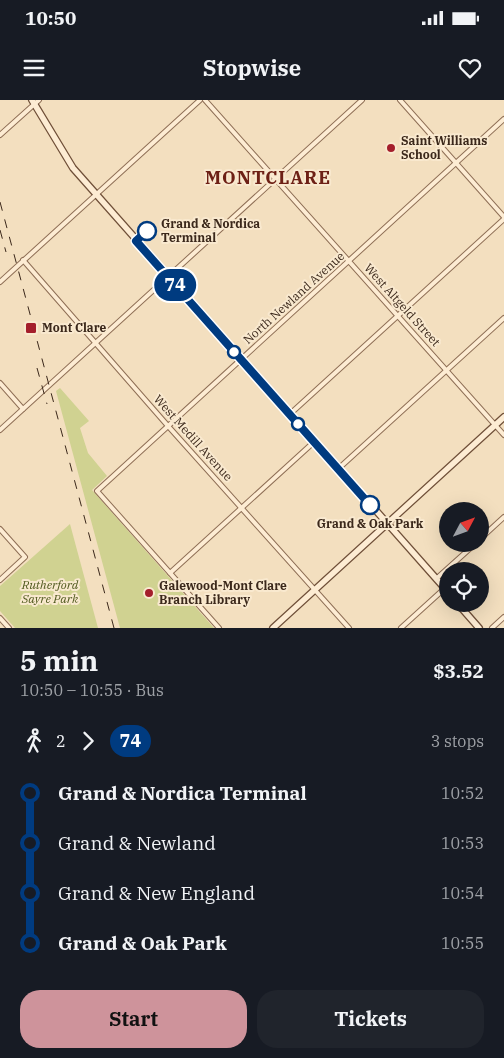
<!DOCTYPE html>
<meta charset="utf-8">
<style>
:root{--surface:#171b24;--page:#20242c;--text:#f1f3f6;--muted:#9ea1a6;--accent:#ce939b}
body{margin:0;font-family:"IBM Plex Serif",serif;background:var(--page);color:var(--text);height:100vh;display:flex;flex-direction:column;font-size:19px;white-space:nowrap}
*{box-sizing:border-box;margin:0}
p{font-size:16px;color:var(--muted)}
.icon{flex:none;width:28px;height:28px;fill:none;stroke:currentColor;stroke-width:2;stroke-linecap:round;stroke-linejoin:round}
.map{position:relative;height:528px;overflow:hidden}
.details{display:flex;flex-direction:column;background:var(--surface);flex:1}
.details>*{flex:none}
.badge{padding:0 10px;border-radius:16px;font-size:18px;line-height:32px}
.needle{width:32px;rotate:49deg}
.buttons{position:absolute;left:439px;top:402px;display:grid;gap:10px}
.buttons a{display:grid;place-items:center;width:50px;height:50px;border-radius:50%;background:var(--surface);box-shadow:0 5px 20px #0002;font-size:25px}
.map>.badge{position:absolute;translate:-50% -50%;box-shadow:0 0 0 2px #fff}
.legs{display:flex;align-items:center;gap:8px;height:55px;padding:0 20px;font-size:16px}
.legs p{margin-inline-start:auto}
.head{display:flex;align-items:center;justify-content:space-between;height:85px;padding:0 20px}
h1{font-size:28px;font-weight:800;line-height:38px}
.button{display:flex;gap:10px;margin-top:auto;padding:10px 20px}
.button a{flex:1;height:58px;border-radius:20px;background:var(--accent);color:#111;font-size:20px;font-weight:800;line-height:58px;text-align:center}
.button a+a{background:var(--page);color:var(--text)}
ul{padding:0 20px;list-style:none}
li{display:flex;align-items:center;gap:18px;height:50px;font-size:19px}
li i{display:grid;place-items:center;width:8px;height:100%;margin:0 6px;background:currentColor}
li i::after{content:'';width:12px;height:12px;margin:-6px;border:4px solid;border-radius:50%;background:var(--surface)}
li p{margin-inline-start:auto}
li:first-child i{background:linear-gradient(#0000 50%,currentColor 0)}
li:last-child i{background:linear-gradient(currentColor 50%,#0000 0)}
.status{display:flex;justify-content:space-between;align-items:center;height:35px;padding:0 25px;background:var(--surface);direction:ltr}
.status svg{height:14px;fill:currentColor}
header{display:flex;justify-content:space-between;align-items:center;height:65px;padding:0 20px;background:var(--surface);font-size:22px;font-weight:800}
.map>svg:first-child{display:block}
</style>
<div class="status"><b>10:50</b><svg viewBox="0 0 49 12"><path d="M0 12V9h3v3zM5 12V6h3v6zM10 12V3h3v9zM15 12V0h3v12zM26 1h20v11H26zM47 4h2v5h-2z"/></svg></div>
<header><svg class="icon" aria-label="menu" viewBox="0 0 24 24"><path d="M4 6h16M4 12h16M4 18h16"/></svg>Stopwise<svg class="icon" aria-label="heart" viewBox="0 0 24 24"><path d="M12 20l-8-8c-3-5 5-10 8-4 3-6 11-1 8 4z"/></svg></header>
<div class="map">
<svg width="504" height="528" viewBox="0 0 504 528">
<rect width="100%" height="100%" fill="#f3dfbf"/>
<g fill="#d0d291">
<path d="M60,288L89,321L80,328L88,353L107,376L92,390L214,528H120L56,291Z"/>
<path d="M70,424L98,528H15L0,511V486Z"/>
</g>
<g fill="none" stroke-linecap="round" stroke-linejoin="round">
<g stroke="#8e6e55" stroke-width="6">
<g id="street">
<path d="M205,0L504,335"/>
<path d="M400,0L504,117"/>
<path d="M0,35L39,0"/>
<path d="M23,160L168,326L349,528"/>
<path d="M0,182L200,0"/>
<path d="M0,283L23,309"/>
<path d="M290,314L504,119"/>
<path d="M0,330L362,0"/>
<path d="M338,369L504,218"/>
<path d="M0,429L25,457L0,480"/>
<path d="M480,439L504,417"/>
<path d="M170,473L314,342"/>
<path d="M436,479L475,444"/>
<path d="M0,518L9,528"/>
<path d="M219,528L97,391L504,19"/>
<path d="M401,528L444,489"/>
<path d="M492,528L504,517"/>
</g>
</g>
<g stroke="#6f4f38" stroke-width="8">
<g id="secondary">
<path d="M32,0L73,68L448,492"/>
<path d="M458,504L479,528"/>
<path d="M273,528L504,317"/>
</g>
</g>
<use href="#street" stroke="#fdecd3" stroke-width="4"/>
<use href="#secondary" stroke="#fdecd3" stroke-width="5.5"/>
<g stroke="#3b281b" stroke-width="1" stroke-dasharray="9 9" stroke-linecap="butt">
<path d="M0,102L114,528"/>
<path d="M0,130L6,152"/>
<path d="M37,268L47,304"/>
</g>
</g>
<g fill="none" stroke-linecap="round" stroke-linejoin="round">
<g stroke="#fff" stroke-width="11">
<path id="line-1" d="M147,131L136,141L370,405"/>
</g>
<use href="#line-1" stroke="#003b80" stroke-width="8"/>
</g>
<g fill="#a41e2b" stroke="#f9e9cf" stroke-width="2">
<circle cx="391" cy="48" r="5"/>
<rect x="25" y="222" width="12" height="12" rx="2.5"/>
<circle cx="149" cy="493" r="5"/>
</g>
<g fill="#fff" stroke="#003b80" stroke-width="2.5">
<circle cx="147" cy="131" r="9"/>
<circle cx="234" cy="252" r="6"/>
<circle cx="298" cy="324" r="6"/>
<circle cx="370" cy="405" r="9"/>
</g>
<g text-anchor="middle" stroke-width="4" stroke-linejoin="round" paint-order="stroke">
<g font-size="12" font-weight="bold" fill="#3b281b" stroke="#f9e9cf" text-anchor="start">
<text x="401" y="45">Saint Williams<tspan x="401" dy="14">School</tspan></text>
<text x="42" y="232">Mont Clare</text>
<text x="159" y="490">Galewood-Mont Clare<tspan x="159" dy="14">Branch Library</tspan></text>
</g>
<g font-size="12" font-weight="bold" fill="#3b281b" stroke="#f9e9cf" text-anchor="start">
<text x="161" y="128">Grand &amp; Nordica<tspan x="161" dy="14">Terminal</tspan></text>
<text x="370" y="428" text-anchor="middle">Grand &amp; Oak Park</text>
</g>
<g font-size="12" fill="#3b281b" stroke="#f9e9cf">
<text transform="translate(294 198) rotate(-42)" y="4">North Newland Avenue</text>
<text transform="translate(402 205) rotate(48)" y="4">West Altgeld Street</text>
<text transform="translate(193 338) rotate(48)" y="4">West Medill Avenue</text>
</g>
<g font-size="12" font-style="italic" fill="#515a1f" stroke="#f9e9cf">
<text x="50" y="489">Rutherford<tspan x="50" dy="14">Sayre Park</tspan></text>
</g>
<g font-size="18" font-weight="bold" letter-spacing="1" fill="#6d2015" stroke="#f9e9cf">
<text x="268" y="84">MONTCLARE</text>
</g>
</g>
</svg>
<div class="buttons">
<a><svg class="needle" viewBox="-14 -14 28 28"><path d="M0-13l5 13h-10z" fill="#e53935"/><path d="M0 13l5-13h-10z" fill="#9ea1a6"/></svg></a>
<a><svg class="icon" aria-label="locate" viewBox="0 0 24 24"><circle cx="12" cy="12" r="6"/><path d="M12 2v4M12 18v4M2 12h4M18 12h4"/></svg></a>
</div>
<b class="badge" style="left:175px;top:185px;background:#003b80;color:#fff">74</b>
</div>
<section class="details">
<div class="head"><div><h1>5 min</h1><p>10:50 – 10:55 · Bus</p></div><b>$3.52</b></div>
<div class="legs"><svg class="icon" aria-label="walk" viewBox="0 0 24 24"><circle cx="13" cy="4" r="2"/><path d="M13 8l-2 6 4 7M11 14l-3 7M7 12l3-4h3l4 4"/></svg>2<svg class="icon" aria-label="forward" viewBox="0 0 24 24"><path d="M9 5l7 7-7 7"/></svg><b class="badge" style="background:#003b80;color:#fff">74</b><p>3 stops</p></div>
<ul>
<li><i style="color:#003b80"></i><b>Grand &amp; Nordica Terminal</b><p>10:52</p></li>
<li><i style="color:#003b80"></i><span>Grand &amp; Newland</span><p>10:53</p></li>
<li><i style="color:#003b80"></i><span>Grand &amp; New England</span><p>10:54</p></li>
<li><i style="color:#003b80"></i><b>Grand &amp; Oak Park</b><p>10:55</p></li>
</ul>
<div class="button"><a>Start</a><a>Tickets</a></div>
</section>
